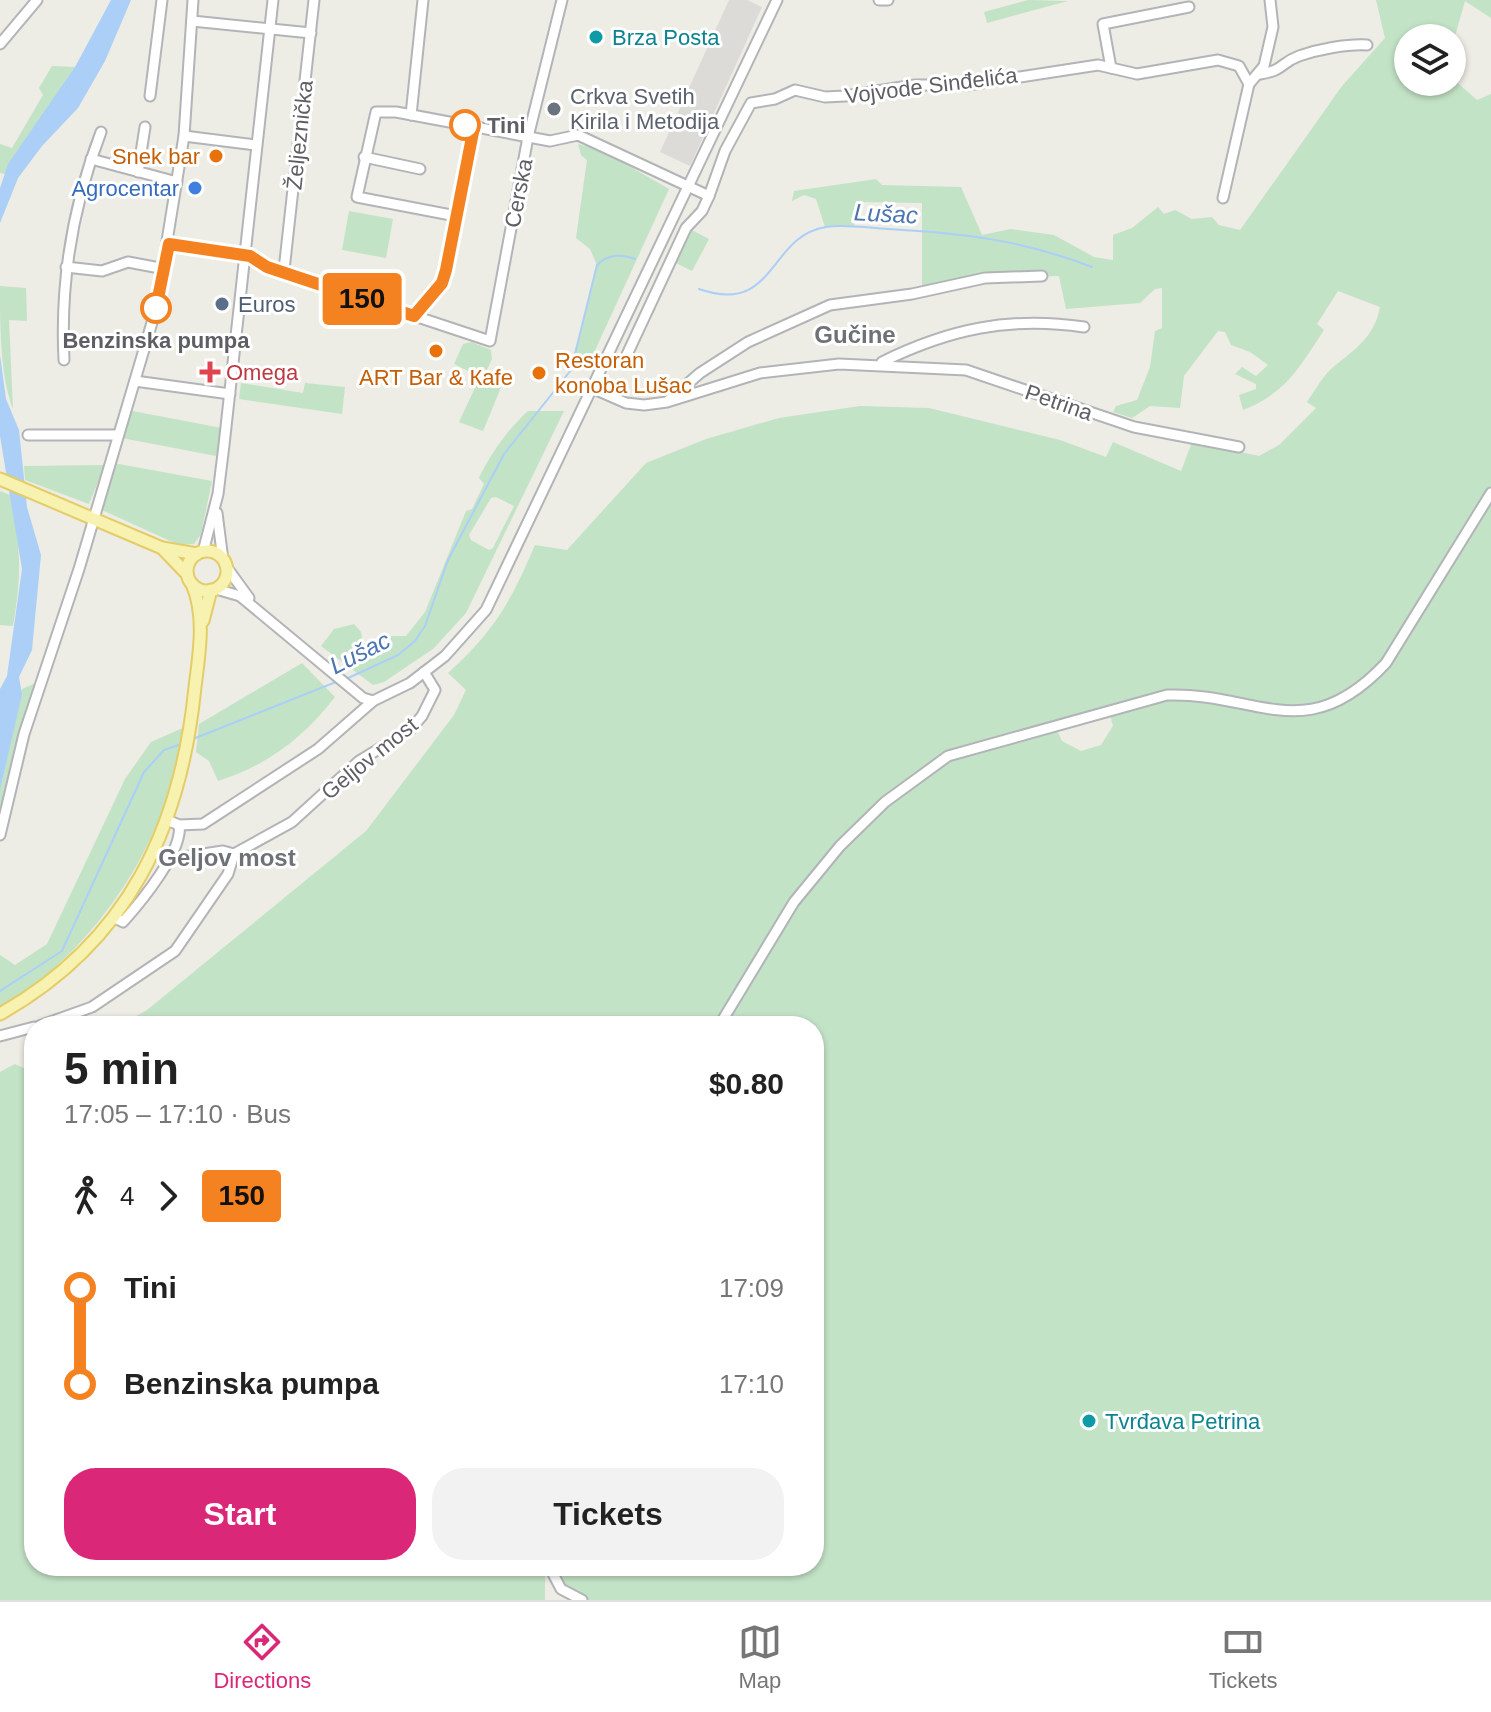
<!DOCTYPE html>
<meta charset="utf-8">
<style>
:root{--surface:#fff;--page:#f2f2f2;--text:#222;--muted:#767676;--line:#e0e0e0;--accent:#db2777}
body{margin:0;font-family:Arial,sans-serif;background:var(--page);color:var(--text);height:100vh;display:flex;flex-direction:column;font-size:30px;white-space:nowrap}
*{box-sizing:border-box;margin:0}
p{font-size:26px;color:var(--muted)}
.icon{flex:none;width:44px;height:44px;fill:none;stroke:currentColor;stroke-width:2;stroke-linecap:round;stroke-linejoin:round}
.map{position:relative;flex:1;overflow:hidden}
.panel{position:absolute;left:24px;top:1016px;width:800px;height:560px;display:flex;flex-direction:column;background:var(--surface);border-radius:32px;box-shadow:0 2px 6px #0004}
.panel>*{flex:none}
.badge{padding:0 16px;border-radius:6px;font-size:28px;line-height:52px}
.buttons{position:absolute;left:1394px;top:24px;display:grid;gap:16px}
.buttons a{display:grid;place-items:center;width:72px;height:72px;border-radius:50%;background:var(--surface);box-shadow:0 2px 6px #0004;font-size:40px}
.map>.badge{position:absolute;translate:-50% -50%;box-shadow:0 0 0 4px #fff}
.legs{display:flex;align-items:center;gap:12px;height:88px;padding:0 40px;font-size:26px}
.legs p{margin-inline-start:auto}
.overview{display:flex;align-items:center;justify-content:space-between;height:136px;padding:0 40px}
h1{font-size:44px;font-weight:700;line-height:60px}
.cta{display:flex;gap:16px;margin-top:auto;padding:16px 40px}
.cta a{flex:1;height:92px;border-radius:32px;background:var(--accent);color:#fff;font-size:32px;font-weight:700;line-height:92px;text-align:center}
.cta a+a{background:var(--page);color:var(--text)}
ul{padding:0 40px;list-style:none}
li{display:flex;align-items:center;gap:28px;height:96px;font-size:30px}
li i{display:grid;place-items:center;width:12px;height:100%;margin:0 10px;background:currentColor}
li i::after{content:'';width:20px;height:20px;margin:-10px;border:6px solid;border-radius:50%;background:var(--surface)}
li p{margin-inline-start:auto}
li:first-child i{background:linear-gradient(#0000 50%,currentColor 0)}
li:last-child i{background:linear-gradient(currentColor 50%,#0000 0)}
.dock{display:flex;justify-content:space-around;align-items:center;height:112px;border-top:2px solid var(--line);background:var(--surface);font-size:22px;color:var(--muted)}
.dock a{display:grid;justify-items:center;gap:4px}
.dock .on{color:var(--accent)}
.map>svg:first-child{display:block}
</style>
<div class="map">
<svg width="1491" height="1600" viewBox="0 0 1491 1600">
<rect width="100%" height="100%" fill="#edece5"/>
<path fill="#dcdbd7" d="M729,0H747L762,7L690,166L660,152Z"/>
<g fill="#c3e3c6" fill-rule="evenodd">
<path d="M1028,0L1068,1L987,23L984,12Z"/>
<path d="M1376,0H1491V18L1465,1L1452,47V38H1408V82H1452V78L1477,100L1491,94V491L1385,662L1371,677L1333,700L1303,710L1191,693L948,755L884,801L793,902L718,1026H119L147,1010L366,831L454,715L466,690L448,673C495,630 510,603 535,545L567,550L646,463L706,439L779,418L860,406L929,408L1060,440L1106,457L1113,442L1181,471L1192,442L1259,456L1279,445L1316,408L1307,402C1314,392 1321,379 1330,370C1353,350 1374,339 1380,307L1338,291L1317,324L1324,330C1298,369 1287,392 1243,410L1239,395L1256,389V384L1235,374L1242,367L1256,376L1268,365L1250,352L1231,345L1225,332L1218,331L1184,376L1180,408L1150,406L1132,418L1113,412L1116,406L1137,400L1150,367L1155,331L1162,328V288L1155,289L1140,303L1066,309L1059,276L985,278L922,290V203L857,202L854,227H825L816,199L804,195L792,201L794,191L876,179L882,185L961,187L982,235L1011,229L1054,235L1094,257L1113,260V235L1132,228L1158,207L1164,214L1175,210L1192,219L1212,217L1219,225L1240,230L1342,86L1385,38Z"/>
<path d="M52,66L75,67L5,174L0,173V144L12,148L43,95L39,88Z"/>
<path d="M578,144L603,151L669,189L587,368L572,364L597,265L590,249L576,238L587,160L581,155Z"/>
<path d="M349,211L393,219L386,258L342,250Z"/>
<path d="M692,230L709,239L692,271L676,263Z"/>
<path d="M0,286L26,288L27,321L9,320L13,409C0,376 0,324 0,286Z"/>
<path d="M471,342L491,350L492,359L483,378L502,385L483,431L459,422L480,377L454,364L463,344Z"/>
<path d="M241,383L303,393L305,383L345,387L342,414L239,399Z"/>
<path d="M127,410L222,428L216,456L122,438Z"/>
<path d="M528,411H564L466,613L433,649L384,682L373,685L321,646L334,629L354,624L361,632L363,643L381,645L390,636H406L425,612L466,511L472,509L484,484L479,478C490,454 509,428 528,411ZM496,497L514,506L493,548L489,550L471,540L469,535L491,498Z"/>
<path d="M113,463L212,481L201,534L194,544L179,545L102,510L100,505Z"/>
<path d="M105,465L89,504L25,480L24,466Z"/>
<path d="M0,491L10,495C21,548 22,573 13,626L0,625Z"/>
<path d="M1491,495V1600H584L568,1592L550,1566H814V1026H720L795,903L841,847L886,803L949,757L1055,726L1062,741L1081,751L1101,745L1113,726L1109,711L1167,696L1303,712L1372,679Z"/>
<path d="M302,663L335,697C303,738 268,765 218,781L209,761L196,752L199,724Z"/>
<path d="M40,681L0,830V790L22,689Z"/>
<path d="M185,727C167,842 99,947 0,1009V955L15,965L47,944L125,779L151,742Z"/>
<path d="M15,1064L34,1073V1566H545V1600H0V1072Z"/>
</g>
<g fill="#abcff7">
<path d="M111,0H131L105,61L78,108L42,146L18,178L0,223V188L8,164L75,67Z"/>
<path d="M0,355L6,399L19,430L27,507L41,555L32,650L19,677L22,694L0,790V689L7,676L22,569L0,436Z"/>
</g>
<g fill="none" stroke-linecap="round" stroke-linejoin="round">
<g stroke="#abcff7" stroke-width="2">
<path d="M699,289C776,316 768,236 826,227C845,224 868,228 888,229C962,233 1022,240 1092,267"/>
<path d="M346,679L398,655L415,641L425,626L448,560L504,454L571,370L597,265C608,254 620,254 635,259"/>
<path d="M193,739L336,682"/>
<path d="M0,991L62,951L144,772L164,750L184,743"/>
</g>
<g stroke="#b2b4b8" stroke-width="13">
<g id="minor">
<path d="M879,0H888"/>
<path d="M192,21L311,33"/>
<path d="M0,44L37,0"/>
<path d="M1111,68L1103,24L1189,7"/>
<path d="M1260,74C1285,70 1280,63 1299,56C1319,49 1346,44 1367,45"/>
<path d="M150,96L162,0"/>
<path d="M411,115L423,0"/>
<path d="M184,136L256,145"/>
<path d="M364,157L420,169"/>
<path d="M91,159L177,182"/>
<path d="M138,172L145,127"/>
<path d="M1223,198L1249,84L1264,66L1273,27L1270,0"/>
<path d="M456,216L357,197L376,112H396L550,141L578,135L709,196L725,151L751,103L775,99L795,90L825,97L845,96L915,85H968L1098,65L1137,74L1218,60L1239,66L1249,84"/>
<path d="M169,244L250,256L267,267L490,341L528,137L562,0"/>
<path d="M66,267L102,271L128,262L165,269"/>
<path d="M284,270L314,0"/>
<path d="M414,316L442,283L474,127"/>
<path d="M64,360C60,281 73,205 101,132"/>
<path d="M624,361L686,228L702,211L709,196"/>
<path d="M882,362C949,329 1010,316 1084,327"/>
<path d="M135,381L230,394"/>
<path d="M594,389L626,403L644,405L667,402L760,373L839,364L966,370L1134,427L1239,447"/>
<path d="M669,400L700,373L748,342L830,305L912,294L985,278L1042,276"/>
<path d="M28,435H117"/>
<path d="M217,513L223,560"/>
<path d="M203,552L218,494L224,445L273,0"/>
<path d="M225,565L249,598"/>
<path d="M216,589L240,596L363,698L373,701"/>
<path d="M167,820L179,825L203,824L318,749L373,701L410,683L445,656L486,610L777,0"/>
<path d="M0,835L24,734L79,569L156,309L184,136L193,0"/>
<path d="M234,854L292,822L359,761L410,730L422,716L435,690L424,672"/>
<path d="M113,917L123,922C140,903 184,850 179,825"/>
<path d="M39,1026L92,1007L175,951L228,874L234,854L223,851L170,859"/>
<path d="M719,1026L794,902L840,846L885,802L948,756L1167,695C1257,692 1306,749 1386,663L1491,493"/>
<path d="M0,1036L34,1027"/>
<path d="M549,1566L561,1589L582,1600"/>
</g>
</g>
<g stroke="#e4cc67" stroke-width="15">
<g id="major">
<path d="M0,479L162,548"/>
<circle cx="207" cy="571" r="20"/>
<path d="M187,574L162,548L197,554"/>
<path d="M203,621L211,590"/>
<path d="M0,1014C128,942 181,828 195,687C199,654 206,616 192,584"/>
</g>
</g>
<use href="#minor" stroke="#fff" stroke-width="9"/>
<use href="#major" stroke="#f7f2b0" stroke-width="11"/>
</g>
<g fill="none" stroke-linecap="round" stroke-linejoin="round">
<g stroke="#fff" stroke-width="18">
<path id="line-1" d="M156,308L169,244L250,256L267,267L414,316L442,283L446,270L474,127L465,125"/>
</g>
<use href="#line-1" stroke="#f58220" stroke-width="12"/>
</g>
<g fill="#0f9aa8" stroke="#fff" stroke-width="3">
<circle cx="596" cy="37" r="8"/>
<circle cx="1089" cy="1421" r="8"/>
</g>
<circle fill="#6b7280" stroke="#fff" stroke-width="3" cx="554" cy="109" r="8"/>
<g fill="#fff" stroke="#f58220" stroke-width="4">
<circle cx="465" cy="125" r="14"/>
<circle cx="156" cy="308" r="14"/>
</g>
<g fill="#e8710a" stroke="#fff" stroke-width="3">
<circle cx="216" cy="156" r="8"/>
<circle cx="436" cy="351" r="8"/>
<circle cx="539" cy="373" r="8"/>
</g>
<circle fill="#3f7fe0" stroke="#fff" stroke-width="3" cx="195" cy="188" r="8"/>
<circle fill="#5c6f8a" stroke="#fff" stroke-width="3" cx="222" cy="304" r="8"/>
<path fill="#e0444e" stroke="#fff" stroke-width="3" d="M206 360h8v8h8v8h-8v8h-8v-8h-8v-8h8z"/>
<g text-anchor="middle" stroke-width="6" stroke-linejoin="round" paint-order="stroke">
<g font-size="22" fill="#0d838f" stroke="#fff" text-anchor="start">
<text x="612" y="45">Brza Posta</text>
<text x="1105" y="1429">Tvrđava Petrina</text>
</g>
<g font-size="22" fill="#5d5f64" stroke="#fff">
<text transform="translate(931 85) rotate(-7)" y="8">Vojvode Sinđelića</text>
<text transform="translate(299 135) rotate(-84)" y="8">Željeznička</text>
<text transform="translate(518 193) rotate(-79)" y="8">Cerska</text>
<text transform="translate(1059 402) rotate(19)" y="8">Petrina</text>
<text transform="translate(369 758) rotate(-39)" y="8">Geljov most</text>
</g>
<g font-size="22" fill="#5b616d" stroke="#fff" text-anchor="start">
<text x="570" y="104">Crkva Svetih<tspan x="570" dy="25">Kirila i Metodija</tspan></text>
</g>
<g font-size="22" font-weight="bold" fill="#5d5f64" stroke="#fff" text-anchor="start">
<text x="487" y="133">Tini</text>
<text x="156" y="348" text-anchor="middle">Benzinska pumpa</text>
</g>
<g font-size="22" fill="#c56008" stroke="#fff" text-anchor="end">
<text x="200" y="164">Snek bar</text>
<text x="555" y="368" text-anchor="start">Restoran<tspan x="555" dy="25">konoba Lušac</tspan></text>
<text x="436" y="385" text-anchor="middle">ART Bar &amp; Кafe</text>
</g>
<g font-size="22" fill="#366cbe" stroke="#fff" text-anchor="end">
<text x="179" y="196">Agrocentar</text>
</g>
<g font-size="22" fill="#4e5e75" stroke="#fff" text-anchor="start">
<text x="238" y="312">Euros</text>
</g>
<g font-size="22" fill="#be3a42" stroke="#fff" text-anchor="start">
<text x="226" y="380">Omega</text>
</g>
<g font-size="24" font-style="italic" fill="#4d75b0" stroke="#fff">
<text transform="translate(886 214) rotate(3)" y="8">Lušac</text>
<text transform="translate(360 653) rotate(-27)" y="8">Lušac</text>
</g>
<g font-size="24" font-weight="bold" fill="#6e7176" stroke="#fff">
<text x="855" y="343">Gučine</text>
<text x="227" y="866">Geljov most</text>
</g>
</g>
</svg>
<div class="buttons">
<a><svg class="icon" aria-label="layers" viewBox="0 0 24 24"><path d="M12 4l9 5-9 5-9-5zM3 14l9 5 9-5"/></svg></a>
</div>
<b class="badge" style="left:362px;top:299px;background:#f58220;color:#111">150</b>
<section class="panel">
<div class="overview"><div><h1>5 min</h1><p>17:05 – 17:10 · Bus</p></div><b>$0.80</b></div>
<div class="legs"><svg class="icon" aria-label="walk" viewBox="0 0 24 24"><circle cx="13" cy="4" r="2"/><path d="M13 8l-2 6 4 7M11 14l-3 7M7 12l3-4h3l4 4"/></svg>4<svg class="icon" aria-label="forward" viewBox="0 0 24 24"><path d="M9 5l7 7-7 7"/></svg><b class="badge" style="background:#f58220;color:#111">150</b></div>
<ul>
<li><i style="color:#f58220"></i><b>Tini</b><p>17:09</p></li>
<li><i style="color:#f58220"></i><b>Benzinska pumpa</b><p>17:10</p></li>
</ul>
<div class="cta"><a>Start</a><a>Tickets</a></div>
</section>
</div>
<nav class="dock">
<a class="on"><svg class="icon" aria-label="directions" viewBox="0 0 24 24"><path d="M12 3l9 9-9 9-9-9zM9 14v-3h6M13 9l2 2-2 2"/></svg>Directions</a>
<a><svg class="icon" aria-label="map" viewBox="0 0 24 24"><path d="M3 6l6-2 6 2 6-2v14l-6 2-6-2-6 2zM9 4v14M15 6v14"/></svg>Map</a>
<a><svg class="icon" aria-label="tickets" viewBox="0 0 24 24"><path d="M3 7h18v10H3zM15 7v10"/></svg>Tickets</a>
</nav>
